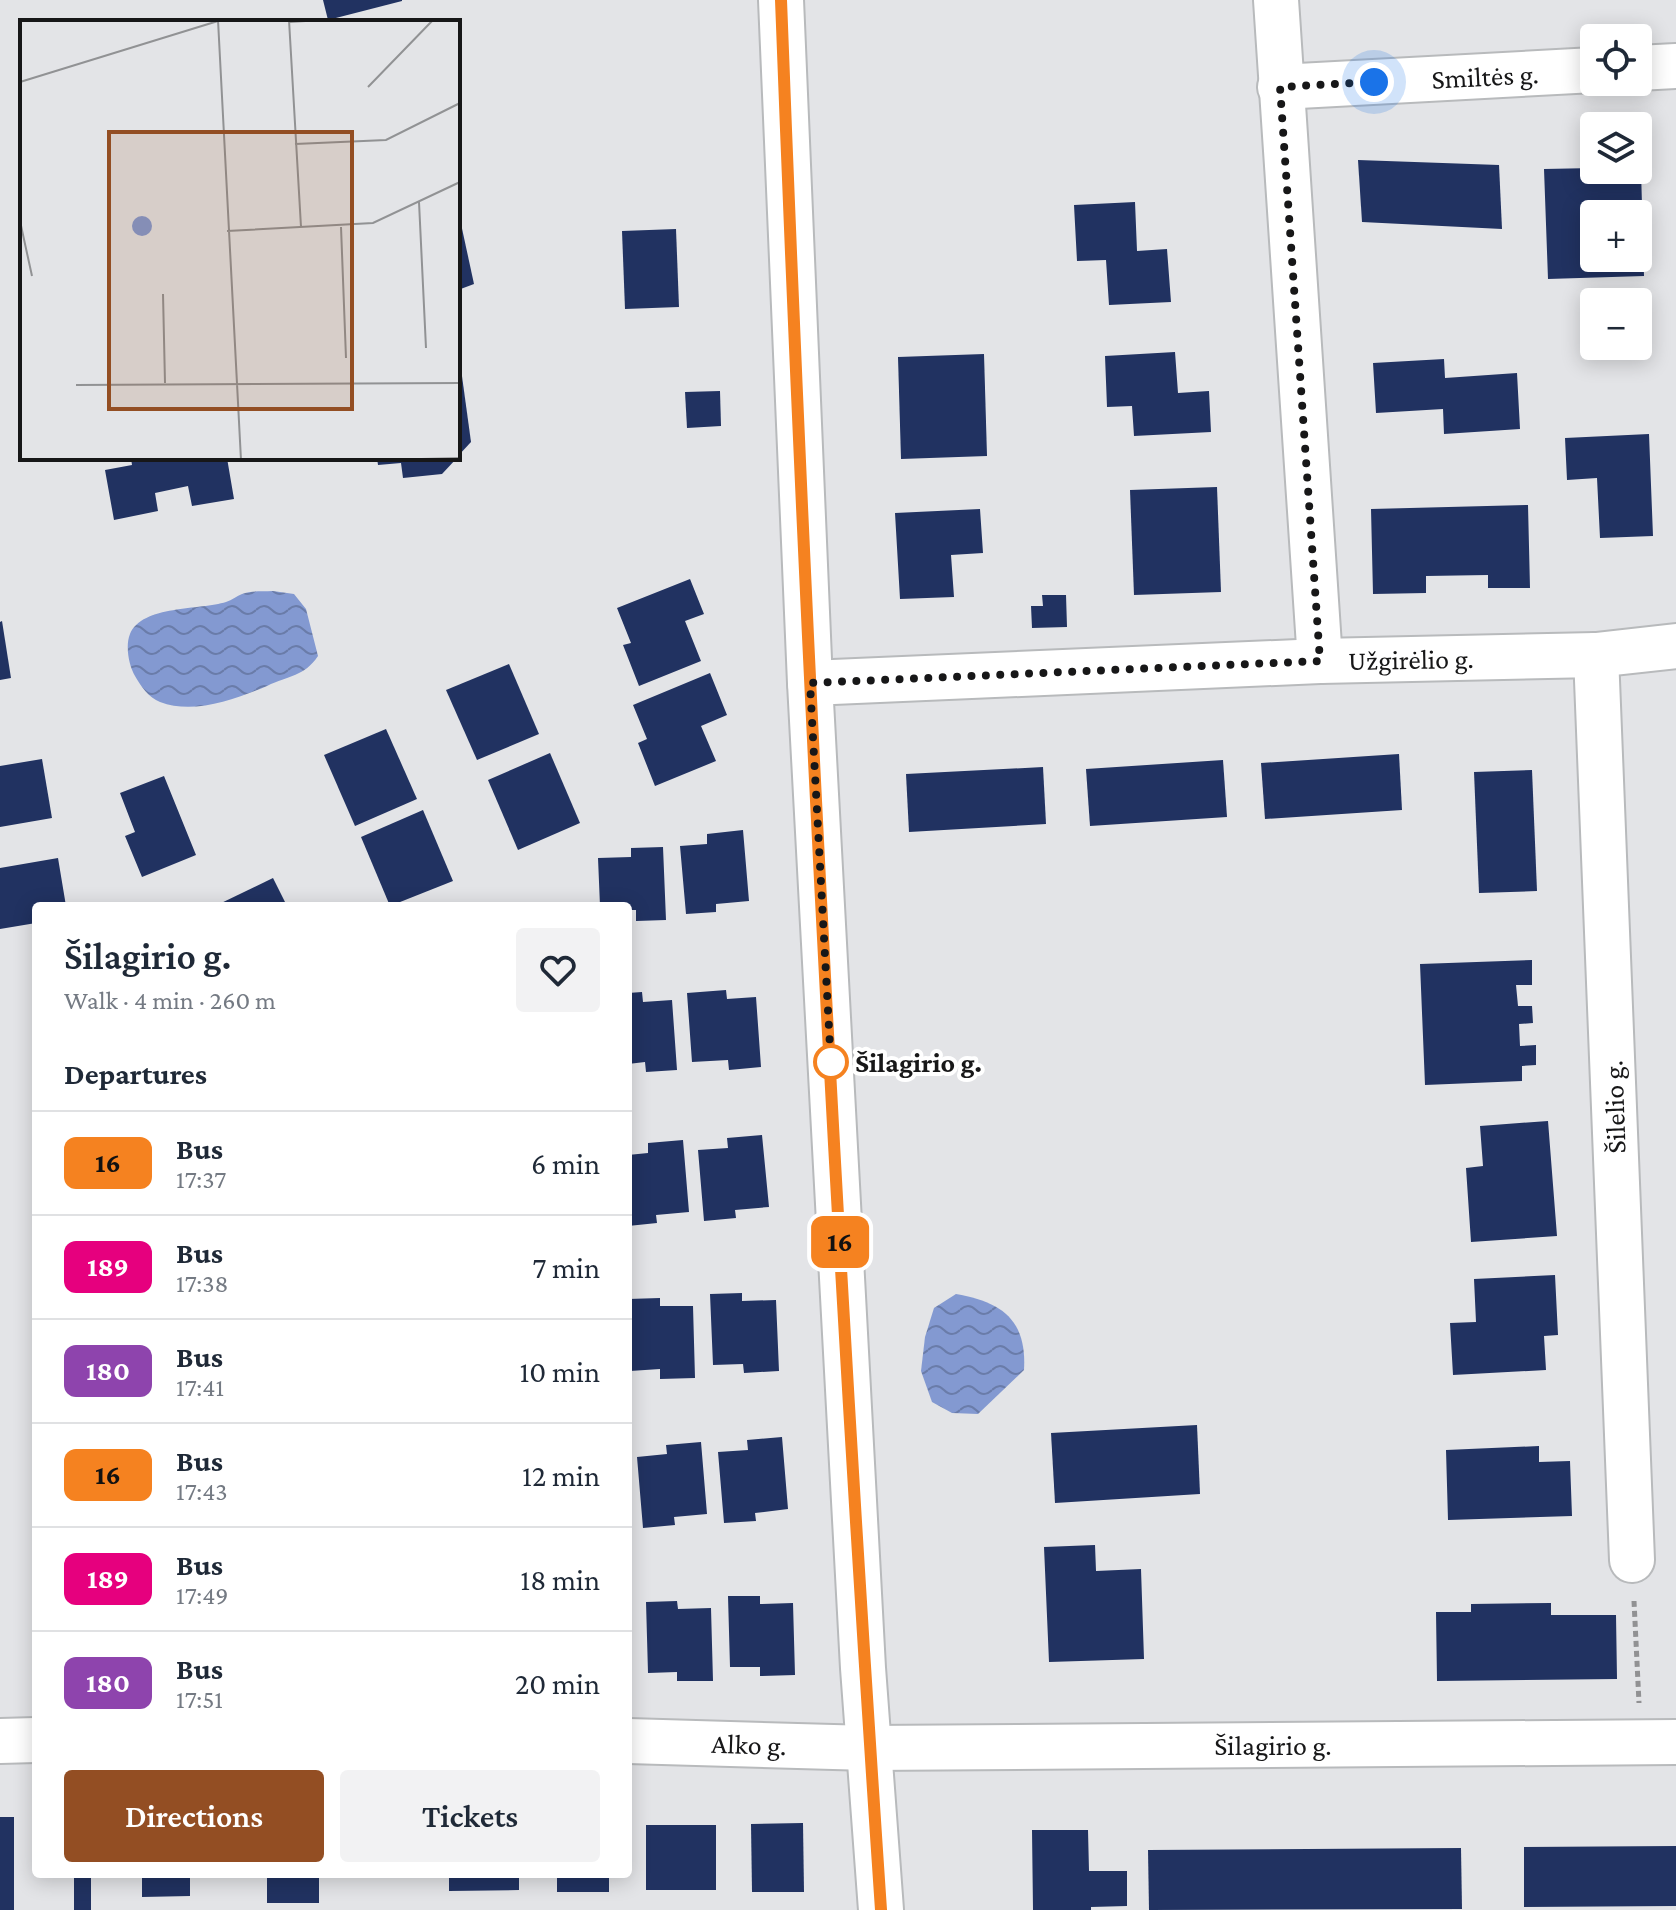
<!DOCTYPE html>
<meta charset="utf-8">
<style>
:root{--surface:#fff;--page:#f2f2f3;--text:#1f2937;--muted:#747a83;--line:#e0e1e3;--accent:#934e23}
body{margin:0;font-family:"Crimson Pro",serif;background:var(--page);color:var(--text);height:100vh;display:flex;flex-direction:column;font-size:30px;white-space:nowrap}
*{box-sizing:border-box;margin:0}
p{font-size:26px;color:var(--muted)}
.icon{flex:none;width:44px;height:44px;fill:none;stroke:currentColor;stroke-width:2;stroke-linecap:round;stroke-linejoin:round}
.map{position:relative;flex:1;overflow:hidden}
.details{position:absolute;left:32px;top:902px;width:600px;height:976px;display:flex;flex-direction:column;background:var(--surface);border-radius:8px;box-shadow:0 4px 20px #0003}
.details>*{flex:none}
.badge{padding:0 16px;border-radius:12px;font-size:28px;line-height:52px}
.fabs{position:absolute;left:1580px;top:24px;display:grid;gap:16px}
.fabs a{display:grid;place-items:center;width:72px;height:72px;border-radius:8px;background:var(--surface);box-shadow:0 4px 20px #0003;font-size:40px}
.you{position:absolute;width:40px;height:40px;margin:-20px;border:6px solid #fff;border-radius:50%;background:#1a73e8;box-shadow:0 0 0 12px #1a73e833}
.map>.badge{position:absolute;translate:-50% -50%;box-shadow:0 0 0 4px #fff}
h2{padding:0 32px;font-size:30px;line-height:72px}
.round{display:grid;place-items:center;flex:none;width:84px;height:84px;border-radius:8px;background:var(--page)}
.overview{display:flex;align-items:center;justify-content:space-between;height:136px;padding:0 32px}
h1{font-size:38px;font-weight:600;line-height:60px}
.cta{display:flex;gap:16px;margin-top:auto;padding:16px 32px}
.cta a{flex:1;height:92px;border-radius:8px;background:var(--accent);color:#fff;font-size:32px;font-weight:600;line-height:92px;text-align:center}
.cta a+a{background:var(--page);color:var(--text)}
ul{padding:0;list-style:none}
li{display:flex;align-items:center;gap:24px;height:104px;padding:0 32px;border-top:2px solid var(--line)}
li div{flex:1}
li b{display:block;font-size:30px}
li em{font-style:normal}
li .badge{min-width:88px;font-weight:700;text-align:center}
.map>svg:first-child{display:block}
</style>
<div class="map">
<svg width="1676" height="1910" viewBox="0 0 1676 1910">
<defs>
<pattern id="water-waves" width="16" height="10" patternUnits="userSpaceOnUse" patternTransform="scale(2)"><rect width="16" height="10" fill="#8399d1"/><path d="M0 5q4-4 8 0t8 0" fill="none" stroke="#6a7ca9"/></pattern>
</defs>
<rect width="100%" height="100%" fill="#e3e4e7"/>
<g fill="url(#water-waves)">
<path d="M273,591L294,594L306,609L318,656C304,677 289,675 267,686C236,699 194,715 160,702C149,698 140,685 135,676C129,666 125,646 130,634C142,605 201,610 226,602C232,600 237,596 242,594C251,590 263,592 273,591Z"/>
<path d="M956,1294C1002,1302 1027,1320 1024,1370L978,1414L952,1413L932,1402L921,1371L925,1337L934,1308Z"/>
</g>
<g fill="#213261" fill-rule="evenodd">
<path d="M323,0H402V1L328,20Z"/>
<path d="M1358,160L1499,165L1502,229L1362,222Z"/>
<path d="M1594,168L1641,170L1644,276L1548,279L1544,169ZM1594,214H1638V258H1594Z"/>
<path d="M1135,202L1137,251L1167,249L1171,302L1109,305L1106,260L1077,261L1074,205Z"/>
<path d="M458,210L474,284L458,290Z"/>
<path d="M676,229L679,307L625,309L622,231Z"/>
<path d="M458,347L471,442L458,456Z"/>
<path d="M1175,352L1178,393L1209,391L1211,432L1134,436L1132,406L1107,407L1105,356Z"/>
<path d="M984,354L987,456L901,459L898,357Z"/>
<path d="M1444,359L1445,378L1517,373L1520,429L1444,434L1443,409L1376,413L1373,363Z"/>
<path d="M720,391L721,426L687,428L685,392Z"/>
<path d="M1649,434L1653,536L1600,538L1597,478L1567,480L1565,438Z"/>
<path d="M131,458H227L234,499L192,506L188,486L155,493L158,511L114,520L105,470L132,465Z"/>
<path d="M377,458H457L442,474L403,478L401,463L378,465Z"/>
<path d="M1217,487L1221,592L1134,595L1130,490Z"/>
<path d="M1528,505L1530,588H1488V575L1426,576V593L1373,594L1371,509Z"/>
<path d="M980,509L983,553L951,555L954,597L900,599L895,513Z"/>
<path d="M690,579L704,614L685,621L701,661L639,686L623,645L631,643L617,608Z"/>
<path d="M1042,595H1066L1067,627L1032,628L1031,606H1043Z"/>
<path d="M2,621L11,678L0,680V622Z"/>
<path d="M509,664L539,734L477,760L446,690Z"/>
<path d="M710,673L727,715L701,726L716,761L655,786L638,743L647,739L633,705Z"/>
<path d="M386,729L417,799L355,826L324,755Z"/>
<path d="M550,753L580,823L518,850L488,780Z"/>
<path d="M1399,754L1402,810L1265,819L1261,763Z"/>
<path d="M42,759L52,818L0,827V766Z"/>
<path d="M1223,760L1227,817L1090,826L1086,769Z"/>
<path d="M1043,767L1046,824L909,832L906,774Z"/>
<path d="M1532,770L1537,891L1479,893L1474,772Z"/>
<path d="M164,776L196,855L142,877L125,836L135,832L120,793Z"/>
<path d="M423,810L453,881L390,906L361,837Z"/>
<path d="M743,830L749,901L716,904V912L686,914L680,846L707,844V834Z"/>
<path d="M663,847L666,920L636,921V910H628V906H600L598,858L631,857V848Z"/>
<path d="M58,858L66,906H36V923L0,929V868Z"/>
<path d="M273,878L287,906H215Z"/>
<path d="M1532,960V985H1516L1518,1006H1532L1533,1023L1519,1024L1520,1046L1536,1045V1065L1522,1066V1081L1425,1085L1420,964Z"/>
<path d="M726,990L727,999L756,997L761,1067L729,1070L728,1060L692,1062L687,993Z"/>
<path d="M642,992L643,1002L672,1000L677,1070L646,1072L645,1062L628,1064V993Z"/>
<path d="M1548,1121L1557,1236L1471,1242L1466,1168L1483,1166L1480,1126Z"/>
<path d="M762,1135L769,1207L735,1210L736,1218L704,1221L698,1150L728,1148L727,1138Z"/>
<path d="M683,1140L689,1212L656,1215L657,1223L628,1226V1155L648,1153V1143Z"/>
<path d="M1555,1275L1558,1335L1544,1336L1546,1370L1453,1375L1450,1323L1476,1322L1474,1279Z"/>
<path d="M742,1293V1301L776,1300L779,1371L744,1373L743,1364L713,1365L710,1294Z"/>
<path d="M660,1298V1306H693L695,1378L660,1379V1369L630,1371L628,1299Z"/>
<path d="M1197,1425L1200,1494L1055,1503L1051,1433Z"/>
<path d="M782,1437L788,1509L755,1513L756,1521L724,1523L718,1452L748,1450L747,1440Z"/>
<path d="M701,1442L707,1514L674,1517L675,1525L643,1528L637,1457L667,1454L666,1445Z"/>
<path d="M1539,1446V1462L1570,1461L1572,1516L1448,1520L1446,1450Z"/>
<path d="M1095,1545L1096,1571L1141,1569L1144,1659L1049,1662L1044,1547Z"/>
<path d="M728,1596H760V1604L793,1603L795,1675L760,1676V1667H730Z"/>
<path d="M677,1601L678,1609L711,1608L713,1681H677V1672L648,1673L646,1602Z"/>
<path d="M1551,1603V1615H1616L1617,1679L1437,1681L1436,1612H1471V1604Z"/>
<rect x="0" y="1817" width="14" height="93"/>
<path d="M803,1823L804,1892H752L751,1824Z"/>
<rect x="646" y="1825" width="70" height="65"/>
<path d="M1032,1830H1088L1089,1871H1127V1906L1091,1907V1910H1033Z"/>
<path d="M1676,1846V1906L1524,1907V1847Z"/>
<path d="M1461,1848L1462,1909L1149,1910L1148,1850Z"/>
<rect x="74" y="1874" width="17" height="36"/>
<path d="M142,1874H190V1896L142,1897Z"/>
<rect x="267" y="1874" width="52" height="29"/>
<path d="M449,1874H519V1890L449,1891Z"/>
<rect x="557" y="1874" width="52" height="18"/>
</g>
<g fill="none" stroke-linecap="round" stroke-linejoin="round">
<g stroke="#b8babc" stroke-width="48">
<g id="street">
<path d="M781,0L810,683L863,1668L881,1910"/>
<path d="M1276,0L1320,661"/>
<path d="M1638,68L1676,66"/>
<path d="M1280,87L1594,70"/>
<path d="M1596,655L1632,1560"/>
<path d="M810,683L1320,661L1596,655L1676,646"/>
<path d="M0,1741L36,1740"/>
<path d="M628,1741L869,1748L1676,1742"/>
</g>
</g>
<path stroke="#919193" stroke-width="5" stroke-dasharray="6 4" stroke-linecap="butt" d="M1634,1601L1639,1703"/>
<use href="#street" stroke="#fff" stroke-width="44"/>
</g>
<g fill="none" stroke-linecap="round" stroke-linejoin="round">
<g stroke="#fff" stroke-width="18">
<path id="line" d="M781,0C805,637 838,1274 881,1910"/>
</g>
<use href="#line" stroke="#f58220" stroke-width="12"/>
<path stroke="#171718" stroke-width="8" stroke-dasharray="0 14.4" d="M831,1062V1065L810,683L1320,661L1280,87L1374,82"/>
</g>
<circle fill="#fff" stroke="#f58220" stroke-width="4" cx="831" cy="1062" r="16"/>
<g text-anchor="middle" stroke-width="8" stroke-linejoin="round" paint-order="stroke">
<g font-size="28" fill="#171718" stroke="#fff">
<text transform="translate(1485 76) rotate(-3)" y="10">Smiltės g.</text>
<text transform="translate(1411 659) rotate(-1)" y="10">Užgirėlio g.</text>
<text transform="translate(1614 1107) rotate(-92)" y="10">Šilelio g.</text>
<text transform="translate(749 1744) rotate(2)" y="10">Alko g.</text>
<text x="1273" y="1755">Šilagirio g.</text>
</g>
<g font-size="28" font-weight="bold" fill="#171718" stroke="#fff" text-anchor="start">
<text x="855" y="1072">Šilagirio g.</text>
</g>
</g>
<g transform="translate(20 20)">
<rect width="440" height="440" fill="#e3e4e7"/>
<path d="M112 206a10 10 0 1 1 20 0a10 10 0 1 1-20 0Z" fill="#8399d1"/>
<path fill="none" stroke="#919294" stroke-width="2" d="M198,0L221,440M269,0L281,207M269,2L302,0M0,62L198,1M348,67L413,0M275,124L366,120L440,83M399,182L406,328M0,201L12,256M321,207L326,338M207,211L353,203L440,162M143,274L145,363M56,365L440,363M363,440L440,438"/>
<path fill="#934e23" fill-opacity="0.15" stroke="#934e23" stroke-width="4" d="M89,112H332V389H89Z"/>
<rect width="440" height="440" fill="none" stroke="#171718" stroke-width="4"/>
</g>
</svg>
<div class="fabs">
<a><svg class="icon" aria-label="locate" viewBox="0 0 24 24"><circle cx="12" cy="12" r="6"/><path d="M12 2v4M12 18v4M2 12h4M18 12h4"/></svg></a>
<a><svg class="icon" aria-label="layers" viewBox="0 0 24 24"><path d="M12 4l9 5-9 5-9-5zM3 14l9 5 9-5"/></svg></a>
<a>+</a>
<a>−</a>
</div>
<div class="you" style="left:1374px;top:82px"></div>
<b class="badge" style="left:840px;top:1242px;background:#f58220;color:#111">16</b>
<section class="details">
<div class="overview"><div><h1>Šilagirio g.</h1><p>Walk · 4 min · 260 m</p></div><a class="round"><svg class="icon" aria-label="heart" viewBox="0 0 24 24"><path d="M12 20l-8-8c-3-5 5-10 8-4 3-6 11-1 8 4z"/></svg></a></div>
<h2>Departures</h2>
<ul>
<li><span class="badge" style="background:#f58220;color:#111">16</span><div><b>Bus</b><p>17:37</p></div><em>6 min</em></li>
<li><span class="badge" style="background:#e6007e;color:#fff">189</span><div><b>Bus</b><p>17:38</p></div><em>7 min</em></li>
<li><span class="badge" style="background:#8e44ad;color:#fff">180</span><div><b>Bus</b><p>17:41</p></div><em>10 min</em></li>
<li><span class="badge" style="background:#f58220;color:#111">16</span><div><b>Bus</b><p>17:43</p></div><em>12 min</em></li>
<li><span class="badge" style="background:#e6007e;color:#fff">189</span><div><b>Bus</b><p>17:49</p></div><em>18 min</em></li>
<li><span class="badge" style="background:#8e44ad;color:#fff">180</span><div><b>Bus</b><p>17:51</p></div><em>20 min</em></li>
</ul>
<div class="cta"><a>Directions</a><a>Tickets</a></div>
</section>
</div>
